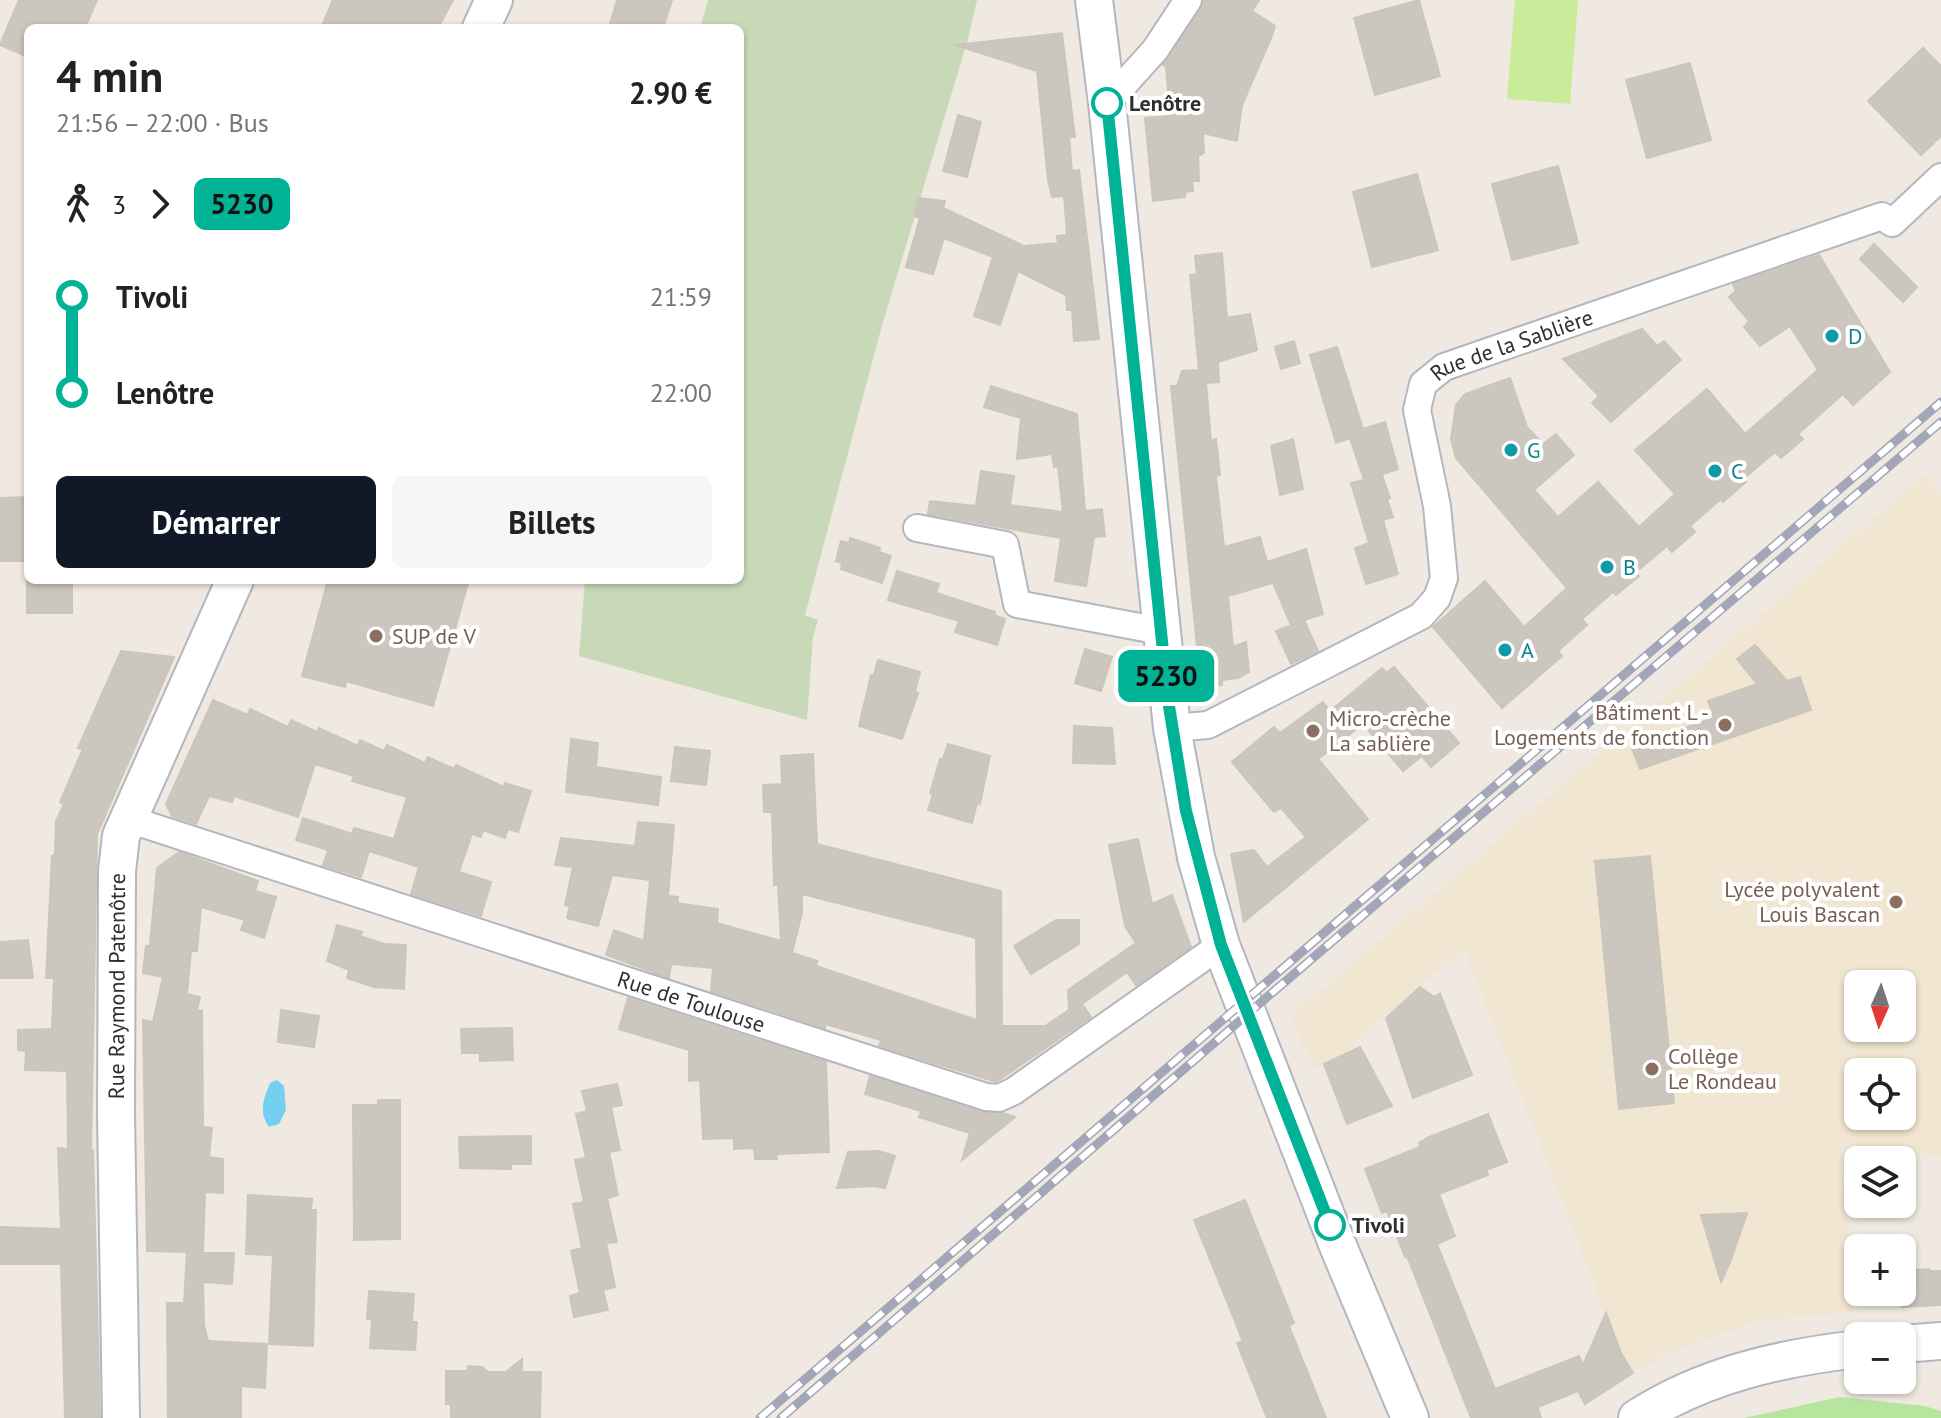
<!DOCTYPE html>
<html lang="fr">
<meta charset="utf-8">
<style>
:root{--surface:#fff;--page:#f6f6f6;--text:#222;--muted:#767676;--accent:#111827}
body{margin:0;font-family:"PT Sans",sans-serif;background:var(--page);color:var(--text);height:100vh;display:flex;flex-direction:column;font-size:30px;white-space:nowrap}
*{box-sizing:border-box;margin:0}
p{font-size:26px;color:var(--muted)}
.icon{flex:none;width:44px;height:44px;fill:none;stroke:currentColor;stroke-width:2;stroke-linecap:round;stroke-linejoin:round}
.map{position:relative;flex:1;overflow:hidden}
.sheet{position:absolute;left:24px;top:24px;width:720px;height:560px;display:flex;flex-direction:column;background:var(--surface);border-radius:12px;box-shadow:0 2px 6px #0004}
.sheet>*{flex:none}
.badge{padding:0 16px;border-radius:12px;font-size:28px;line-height:52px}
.needle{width:52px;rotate:183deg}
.tools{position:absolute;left:1844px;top:970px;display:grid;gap:16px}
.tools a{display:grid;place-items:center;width:72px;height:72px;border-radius:12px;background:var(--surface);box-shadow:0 2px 6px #0004;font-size:40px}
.map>.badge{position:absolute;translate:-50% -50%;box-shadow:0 0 0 4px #fff}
.legs{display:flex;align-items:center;gap:12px;height:88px;padding:0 32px;font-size:26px}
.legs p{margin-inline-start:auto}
.head{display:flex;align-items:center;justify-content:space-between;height:136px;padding:0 32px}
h1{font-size:44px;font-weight:700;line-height:60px}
.button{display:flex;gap:16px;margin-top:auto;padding:16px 32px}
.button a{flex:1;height:92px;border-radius:12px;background:var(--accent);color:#fff;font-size:32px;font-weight:700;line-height:92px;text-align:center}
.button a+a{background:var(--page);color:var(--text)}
ul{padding:0 32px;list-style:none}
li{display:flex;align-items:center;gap:28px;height:96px;font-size:30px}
li i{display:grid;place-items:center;width:12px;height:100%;margin:0 10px;background:currentColor}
li i::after{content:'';width:20px;height:20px;margin:-10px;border:6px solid;border-radius:50%;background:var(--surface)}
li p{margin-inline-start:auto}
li:first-child i{background:linear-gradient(#0000 50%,currentColor 0)}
li:last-child i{background:linear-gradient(currentColor 50%,#0000 0)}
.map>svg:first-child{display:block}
</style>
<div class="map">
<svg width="1941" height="1418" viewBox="0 0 1941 1418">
<rect width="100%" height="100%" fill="#efe9e1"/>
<path fill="#f0e6d1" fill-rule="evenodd" d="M1927,473L1941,495V1156L1840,1144L1853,1312L1758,1321L1667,1354L1633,1373L1621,1353L1464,949L1348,1047L1350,1052L1315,1068L1305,1045L1302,1046L1292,1015ZM1858,984H1902V1028H1858ZM1858,1072H1902V1116H1858Z"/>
<path fill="#b6e59e" d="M1840,1397L1925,1406L1941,1411V1418H1744Z"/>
<path fill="#c8d9b8" d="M708,0H977L968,39L881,329L805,615L818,620L813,637L807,720L579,656L585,580H740V28H700Z"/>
<path fill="#c9ec9a" d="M1515,0H1578L1570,104L1507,99Z"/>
<path fill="#75cff0" d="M277,1080L284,1086L286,1110L279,1124L269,1127C258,1111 264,1099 270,1083Z"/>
<g fill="#cbc7bf" stroke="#cbc5ba" stroke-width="2" fill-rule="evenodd">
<path d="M19,0H97L85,28H28V57L0,45Z"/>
<path d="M333,0H453L438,28H321Z"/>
<path d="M617,0H672L663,28H609Z"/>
<path d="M1204,0H1259L1252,11L1275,26L1272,36L1242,105L1237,141L1203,133L1204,153L1198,156L1199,181H1192L1193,191L1185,192V197L1153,201L1145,118L1170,116L1166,67L1163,65L1201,9Z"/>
<path d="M1419,0L1440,76L1375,95L1354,18Z"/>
<path d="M1062,33L1075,137H1069L1072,171L1079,170L1099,339L1074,341L1072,310H1067L1066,295L1018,271L1000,325L974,316L993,257L944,238L933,274L906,267L920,218L914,216L919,198L945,201L943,208L1024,246L1058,243L1057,236L1067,235L1064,196L1052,197L1048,180L1037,71L955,45Z"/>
<path d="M1923,48L1941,66V136L1921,155L1868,101Z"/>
<path d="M1690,63L1711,140L1647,158L1626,80Z"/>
<path d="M958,115L981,122L967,177L943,171Z"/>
<path d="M1558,166L1578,243L1512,260L1492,184Z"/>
<path d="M1417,174L1438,250L1372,267L1353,192Z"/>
<path d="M1874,244L1917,287L1903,302L1860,259Z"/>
<path d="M1222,253L1227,318L1250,314L1257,350L1218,362L1219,382L1206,383L1211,441L1216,439L1220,475L1216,476L1224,547L1260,537L1267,562L1306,549L1323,614L1304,620L1318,651L1291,664L1276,631L1297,623L1291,625L1273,583L1228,596L1233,647L1246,642L1249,672L1238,678L1222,680V685L1201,687L1171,386H1177L1182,371L1199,370L1190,275L1197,274L1195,256Z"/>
<path d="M1819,255L1890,372L1853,405L1843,394L1798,434L1803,439L1781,458L1775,452L1743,479L1746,482L1723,502L1721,499L1690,526L1695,532L1672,552L1667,546L1636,572L1639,576L1616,595L1613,592L1582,619L1587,625L1558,651L1562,656L1502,708L1433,627L1485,581L1524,627L1567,588L1456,458L1451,439L1456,405L1465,394L1510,378L1527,427L1543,444L1556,434L1574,455L1534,490L1558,517L1598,482L1639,527L1675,494L1635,450L1707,389L1745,434L1818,370L1790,326L1760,346L1744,327L1749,321L1729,297L1736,291L1733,284Z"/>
<path d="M1642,329L1657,346L1664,341L1681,360L1611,422L1592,403L1599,396L1563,359Z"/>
<path d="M1294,341L1300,363L1281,369L1275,347Z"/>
<path d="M1337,347L1363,429L1385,422L1398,469L1368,479L1382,475L1390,498L1387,499L1393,517L1383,520L1398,574L1366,584L1355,548L1369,543L1351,483L1364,480L1350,438L1336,443L1310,355Z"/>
<path d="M991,386L1077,414L1085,511L1102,509L1105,536L1094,537L1086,586L1055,581L1061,538L928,514L930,501L976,506L981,471L1014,476L1010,505L1063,512L1058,466L1054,467L1052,454L1017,459L1021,418L984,407Z"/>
<path d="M1293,439L1303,489L1280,495L1271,446Z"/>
<path d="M27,497V561H0V498Z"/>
<path d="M850,538L880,548L879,552L891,556L882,583L841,569L842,563L836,561L841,541L849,543Z"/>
<path d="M897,571L939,584L936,593L995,612L994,615L1005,619L997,645L955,632L959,621L888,600Z"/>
<rect x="27" y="580" width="45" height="33"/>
<path d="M328,580H469L433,706L346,681L345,687L302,676Z"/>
<path d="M1755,645L1787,681L1800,677L1811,710L1640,769L1631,746L1714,718L1708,701L1757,684L1737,659Z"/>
<path d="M1085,649L1112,657L1101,691L1075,683Z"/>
<path d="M121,651L174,657L97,834L91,1150H93L100,1418H65L61,1264H0V1227L61,1229L58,1148L68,1149L67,1071L25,1070L26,1051L18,1050V1030L52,1029L54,978H46L52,856L55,855L56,821L64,804L60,802L83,749L78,748Z"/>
<path d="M878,660L920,672L915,692L918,693L902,739L859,726L871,675H874Z"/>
<path d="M1394,667L1459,743L1431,767L1422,756L1403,771L1363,724L1318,759L1368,819L1244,922L1231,854L1254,850L1267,867L1306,837L1281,808L1274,812L1232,762L1274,727L1280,733L1323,702L1330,711L1382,668L1387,673Z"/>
<path d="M213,700L248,715L250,709L288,727L291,720L317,732L319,728L358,746L360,740L384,751L387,745L425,763L428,757L454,769L456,765L504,787L505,783L531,791L518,832L508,829L505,838L483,830L481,837L472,834L459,872L491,882L481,916L411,894L419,867L369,851L361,877L323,865L328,850L296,840L303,818L352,834L354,828L394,839L407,797L352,781L354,776L315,764L298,817L234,796L232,802L209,796L196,824L172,816L166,804Z"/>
<path d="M1074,726L1112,728L1115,764L1073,763Z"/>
<path d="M571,739L598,743L596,767L661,777L658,805L566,792Z"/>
<path d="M948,744L990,756L980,804L977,803L972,823L928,810L933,794L930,793L940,759H943Z"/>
<path d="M675,747L710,751L706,785L671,781Z"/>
<path d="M813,754L817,844L1001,891L1002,1026H1045L1069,1010L1068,990L1136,943L1125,926L1109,845L1138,839L1152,904L1172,895L1191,947L1136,985L1127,972L1082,1004L1091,1017L996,1082L879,1046L881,1040L825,1024V1028L711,991L713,968L671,964L669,978L606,955L614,930L644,941L650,880L612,875L598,926L567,918L570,906L565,905L573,867L555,865L561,838L635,846L638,822L674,825L668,896L678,897L677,903L718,909L717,923L781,941L778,885H774L772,812H764L763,785L782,784L781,756ZM802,894L976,938L977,1020L816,966L817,961L792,953L802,913Z"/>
<path d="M179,852L258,881L255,891L276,897L264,938L241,930L245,920L201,907L197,951H191L187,994L200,997L197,1010L202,1011L203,1127L212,1128L209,1157L223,1159V1193L205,1192L203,1253H234L232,1284L203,1282L204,1325L208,1341L267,1344L265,1388L241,1386V1418H168L167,1303H184L187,1252L147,1251L143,1020L153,1022L163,977L143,973L146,946H150L157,868Z"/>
<path d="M1650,856L1674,1103L1619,1109L1595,861Z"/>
<path d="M1056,920H1079V944L1031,974L1014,946Z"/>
<path d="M337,925L362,932L360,936L384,944L406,945L404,989L374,987L347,978L349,970L327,961Z"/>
<path d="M28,940L33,978H0V942Z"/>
<path d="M1420,987L1434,997L1440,994L1472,1075L1413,1098L1386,1018Z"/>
<path d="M628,998L826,1062L829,1152L776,1154L777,1159H755L754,1148L734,1149V1138L703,1139L700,1080L689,1081V1050L619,1029Z"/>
<path d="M281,1010L319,1016L314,1047L278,1042Z"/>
<path d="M512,1028L513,1060L480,1061V1053H462L461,1029Z"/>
<path d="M1360,1047L1392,1106L1347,1124L1324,1064Z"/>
<path d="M870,1076L981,1112L1003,1113L1015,1117L962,1160L970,1133L919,1117L921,1111L865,1094Z"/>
<path d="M617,1084L622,1105L611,1107L620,1150L609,1152L618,1195L607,1198L617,1242L606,1243L615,1287L603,1290L608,1310L574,1317L570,1296L580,1293L571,1251L582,1248L573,1204L584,1202L575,1160L586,1158L576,1114L587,1111L582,1091Z"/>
<path d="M378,1100H400V1239L354,1240L353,1105H378Z"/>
<path d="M1488,1114L1507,1162L1486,1170L1488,1175L1439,1194L1455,1236L1437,1244L1495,1389L1579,1356L1583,1365L1606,1313L1621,1353L1633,1373L1585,1404L1578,1391L1538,1407L1541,1418H1471L1407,1256L1405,1257L1387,1211L1382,1213L1365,1169L1420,1147L1419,1143L1427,1138Z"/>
<path d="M531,1136V1164H511V1169L460,1168L459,1137Z"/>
<path d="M878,1151L895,1156L885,1188L874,1186L837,1188L848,1152Z"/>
<path d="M248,1195L312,1199L311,1210H316L313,1346L269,1344L273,1255L246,1254Z"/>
<path d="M1245,1200L1294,1323L1289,1326L1326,1418H1267L1237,1343L1243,1341L1194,1220Z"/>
<path d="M1747,1213L1731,1260L1721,1282L1701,1215Z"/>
<path d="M1929,1269L1930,1271H1941V1305L1902,1307V1271Z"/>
<path d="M369,1291L414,1294L412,1322H417L415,1350L370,1348L372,1319H367Z"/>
<path d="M522,1359V1372H541L540,1418H451V1404H446V1371H468V1366L482,1367L488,1372H506Z"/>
</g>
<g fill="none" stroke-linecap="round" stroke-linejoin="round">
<g stroke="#b4b7c1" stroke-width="30">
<g id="minor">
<path d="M1107,103L1155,50L1188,0"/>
<path d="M917,528L1005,545L1017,604L1161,631"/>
<path id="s1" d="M1172,728L1208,725L1421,616L1437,598L1444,578L1437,506L1417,410L1423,384L1444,367L1882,216L1892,223L1941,177"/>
<path id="s2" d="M128,819L986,1097L999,1098L1014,1091L1221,945"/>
</g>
</g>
<g stroke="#b4b7c1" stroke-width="40">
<g id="secondary">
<path d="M1094,0L1107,103L1172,728L1196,857L1221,945L1338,1246L1410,1418"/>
<path d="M481,28L494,0"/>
<path d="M1902,1344L1941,1341"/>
<path id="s3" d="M121,1418L116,1113L117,871L121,836L235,580"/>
<path d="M1637,1418C1704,1375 1780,1358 1858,1349"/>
</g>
</g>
<use href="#minor" stroke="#fff" stroke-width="26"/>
<use href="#secondary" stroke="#fff" stroke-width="36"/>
<g stroke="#a3a6b8" stroke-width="9">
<g id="rail">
<path d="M760,1418L1941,402"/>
<path d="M781,1418L1273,992L1941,422"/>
</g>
</g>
<use href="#rail" stroke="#fff" stroke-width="6" stroke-dasharray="18" stroke-linecap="butt"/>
</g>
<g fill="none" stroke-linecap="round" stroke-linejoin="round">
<g stroke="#fff" stroke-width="18">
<path id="line-1" d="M1107,103L1168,700L1186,811L1221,945L1330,1225"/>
</g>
<use href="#line-1" stroke="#00b397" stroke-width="12"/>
</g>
<g fill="#fff" stroke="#00b397" stroke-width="4">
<circle cx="1107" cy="103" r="14"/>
<circle cx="1330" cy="1225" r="14"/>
</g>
<g fill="#0f9aa8" stroke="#fff" stroke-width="3">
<circle cx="1832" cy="336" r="8"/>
<circle cx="1511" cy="450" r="8"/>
<circle cx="1715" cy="471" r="8"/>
<circle cx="1607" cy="567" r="8"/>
<circle cx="1505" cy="650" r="8"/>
</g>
<g fill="#8d6e63" stroke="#fff" stroke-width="3">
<circle cx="376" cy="636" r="8"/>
<circle cx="1725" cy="725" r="8"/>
<circle cx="1313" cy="731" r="8"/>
<circle cx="1896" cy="902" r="8"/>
<circle cx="1652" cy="1069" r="8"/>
</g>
<g text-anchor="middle" stroke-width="8" stroke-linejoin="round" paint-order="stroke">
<g font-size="22" font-weight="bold" fill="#2e2e2e" stroke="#fff" text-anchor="start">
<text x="1129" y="111">Lenôtre</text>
<text x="1352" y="1233">Tivoli</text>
</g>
<g font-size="22" fill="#0d838f" stroke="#fff" text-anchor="start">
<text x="1848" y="344">D</text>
<text x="1527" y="458">G</text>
<text x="1731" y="479">C</text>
<text x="1623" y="575">B</text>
<text x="1521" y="658">A</text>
</g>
<g font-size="22" fill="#2e2e2e" stroke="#fff">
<text dy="8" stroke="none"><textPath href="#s1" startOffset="616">Rue de la Sablière</textPath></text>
<text dy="8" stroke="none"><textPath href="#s3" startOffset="432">Rue Raymond Patenôtre</textPath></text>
<text dy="8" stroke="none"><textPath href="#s2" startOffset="592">Rue de Toulouse</textPath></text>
</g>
<g font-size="22" fill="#785e54" stroke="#fff" text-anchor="start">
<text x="392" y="644">SUP de V</text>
<text x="1709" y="720" text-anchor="end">Bâtiment L -<tspan x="1709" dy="25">Logements de fonction</tspan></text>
<text x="1329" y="726">Micro-crèche<tspan x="1329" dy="25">La sablière</tspan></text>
<text x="1880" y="897" text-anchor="end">Lycée polyvalent<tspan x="1880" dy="25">Louis Bascan</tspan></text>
<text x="1668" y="1064">Collège<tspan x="1668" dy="25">Le Rondeau</tspan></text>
</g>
</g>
</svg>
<div class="tools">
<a><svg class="needle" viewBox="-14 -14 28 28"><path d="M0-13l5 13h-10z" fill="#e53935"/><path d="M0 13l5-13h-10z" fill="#767676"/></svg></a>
<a><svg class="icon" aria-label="locate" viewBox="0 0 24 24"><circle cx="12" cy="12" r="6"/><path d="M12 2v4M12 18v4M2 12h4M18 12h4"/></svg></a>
<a><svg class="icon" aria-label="layers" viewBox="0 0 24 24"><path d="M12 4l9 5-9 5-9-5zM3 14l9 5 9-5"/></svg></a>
<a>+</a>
<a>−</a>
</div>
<b class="badge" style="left:1166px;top:676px;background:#00b397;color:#111">5230</b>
<section class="sheet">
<div class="head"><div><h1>4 min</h1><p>21:56 – 22:00 · Bus</p></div><b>2.90 €</b></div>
<div class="legs"><svg class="icon" aria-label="walk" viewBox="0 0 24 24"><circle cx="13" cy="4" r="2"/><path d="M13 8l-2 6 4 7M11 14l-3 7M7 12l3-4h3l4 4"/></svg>3<svg class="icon" aria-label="forward" viewBox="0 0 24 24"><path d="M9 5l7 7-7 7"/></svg><b class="badge" style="background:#00b397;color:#111">5230</b></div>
<ul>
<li><i style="color:#00b397"></i><b>Tivoli</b><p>21:59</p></li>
<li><i style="color:#00b397"></i><b>Lenôtre</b><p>22:00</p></li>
</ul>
<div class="button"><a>Démarrer</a><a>Billets</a></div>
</section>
</div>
